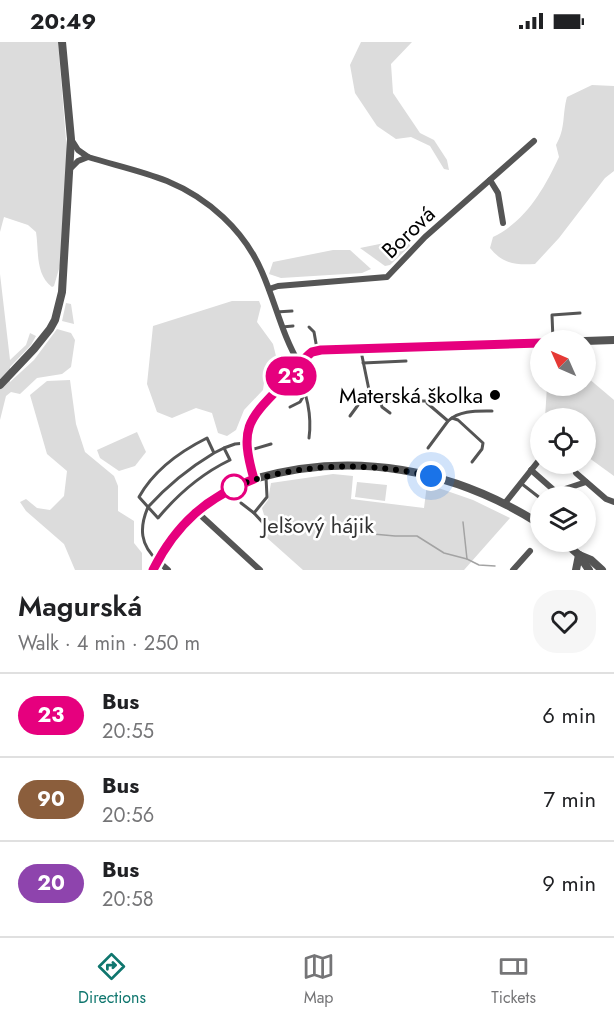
<!DOCTYPE html>
<meta charset="utf-8">
<style>
:root{--surface:#fff;--page:#f6f6f6;--text:#202124;--muted:#757577;--line:#e0e0e0;--accent:#0f766e}
body{margin:0;font-family:Jost,sans-serif;background:var(--page);color:var(--text);height:100vh;display:flex;flex-direction:column;font-size:22px;white-space:nowrap}
*{box-sizing:border-box;margin:0}
p{font-size:20px;color:var(--muted)}
.icon{flex:none;width:33px;height:33px;fill:none;stroke:currentColor;stroke-width:2;stroke-linecap:round;stroke-linejoin:round}
.map{position:relative;height:528px;overflow:hidden}
.details{display:flex;flex-direction:column;background:var(--surface);flex:1}
.details>*{flex:none}
.badge{padding:0 12px;border-radius:20px;font-size:21px;line-height:39px}
.needle{width:39px;rotate:315deg}
.fabs{position:absolute;left:530px;top:288px;display:grid;gap:12px}
.fabs a{display:grid;place-items:center;width:66px;height:66px;border-radius:50%;background:var(--surface);box-shadow:0 3px 9px #0003;font-size:30px}
.you{position:absolute;width:30px;height:30px;margin:-15px;border:4px solid #fff;border-radius:50%;background:#1a73e8;box-shadow:0 0 0 9px #1a73e833}
.map>.badge{position:absolute;translate:-50% -50%;box-shadow:0 0 0 3px #fff}
.round{display:grid;place-items:center;flex:none;width:63px;height:63px;border-radius:24px;background:var(--page)}
.overview{display:flex;align-items:center;justify-content:space-between;height:102px;padding:0 18px}
h1{font-size:28px;font-weight:600;line-height:45px}
ul{padding:0;list-style:none}
li{display:flex;align-items:center;gap:18px;height:84px;padding:0 18px;border-top:2px solid var(--line)}
li div{flex:1}
li b{display:block;font-size:22px}
li em{font-style:normal}
li .badge{min-width:66px;font-weight:700;text-align:center}
.status{display:flex;justify-content:space-between;align-items:center;height:42px;padding:0 30px;background:var(--surface);direction:ltr}
.status svg{height:16px;fill:currentColor}
.menu{display:flex;justify-content:space-around;align-items:center;height:84px;border-top:2px solid var(--line);background:var(--surface);font-size:16px;color:var(--muted)}
.menu a{display:grid;justify-items:center;gap:3px}
.menu .on{color:var(--accent)}
.map>svg:first-child{display:block}
</style>
<div class="status"><b>20:49</b><svg viewBox="0 0 49 12"><path d="M0 12V9h3v3zM5 12V6h3v6zM10 12V3h3v9zM15 12V0h3v12zM26 1h20v11H26zM47 4h2v5h-2z"/></svg></div>
<div class="map">
<svg width="614" height="528" viewBox="0 0 614 528">
<rect width="100%" height="100%" fill="#fff"/>
<g fill="#dcdcdc">
<path d="M0,0H58L67,110L61,220L54,244L52,245C35,232 39,209 36,190L28,183L4,175L0,190Z"/>
<path d="M361,0H412L391,22L393,51L420,91L434,98L447,118L449,128L444,127L430,104L411,95L396,97L377,84L355,51L350,23Z"/>
<path d="M592,43L614,44V129L605,136L559,196L535,222C515,223 503,222 490,206L493,195C526,179 544,147 559,115L556,103C566,86 562,73 567,55Z"/>
<path d="M409,196L410,204L390,223L385,224L360,206Z"/>
<path d="M333,208H350L371,227L362,231L281,236L269,232L273,220Z"/>
<path d="M0,232L10,318L26,303L30,291L36,294L31,303L10,325V340L34,318L57,287L71,291L75,298L71,325L62,332L37,336L20,352L11,350L6,354L0,378Z"/>
<path d="M232,259H259L261,264L257,280L273,302L277,318L266,326L263,348L244,368L236,388L227,394L218,391L212,371L196,366L172,376L157,370L147,342L153,284Z"/>
<path d="M66,261L71,262L74,282L62,279Z"/>
<path d="M585,336H588L614,358V434L585,413V376H545L547,344H585Z"/>
<path d="M70,338L76,382L85,410L114,434L118,444V469L134,479V501L142,511V528H75L64,502L26,469L20,460L26,457L37,466L50,468L64,454L67,429L47,412L30,353L47,339Z"/>
<path d="M137,390L146,410L135,424L119,429L100,416L97,408Z"/>
<path d="M333,432L353,434L351,457L424,466L427,442L473,458L510,476L464,528H303L266,495L275,485L264,473L262,466L268,458L271,441Z"/>
<path d="M357,440L387,443L385,459L355,455Z"/>
</g>
<g fill="none" stroke-linecap="round" stroke-linejoin="round">
<g stroke="#a3a3a3" stroke-width="1.5">
<path d="M463,480L467,517L479,523L495,524"/>
<path d="M351,490L395,494H417L444,511L467,517"/>
</g>
<g stroke="#555" stroke-width="3">
<path d="M276,270L292,269"/>
<path d="M282,285L293,284"/>
<path d="M309,285L314,290L317,307"/>
<path d="M553,298L552,273L580,271"/>
<path d="M363,321L406,319"/>
<path d="M296,331C307,349 312,374 309,396"/>
<path d="M369,348L380,359H456"/>
<path d="M380,359L382,365L390,371"/>
<path d="M427,361L448,379L428,406"/>
<path d="M290,365L300,360L303,355L299,344L290,337"/>
<path d="M350,374L369,348L361,309"/>
<path d="M452,376L458,378L483,401L482,407L472,420"/>
<path d="M448,379C460,368 476,369 492,369"/>
<path d="M247,409L271,402"/>
<path d="M214,411C189,426 168,443 148,465L139,455C154,428 179,410 207,396L214,411L224,406"/>
<path d="M522,442L540,456"/>
<path d="M241,461L254,471L267,455L266,435"/>
<path d="M254,471L265,483"/>
<path d="M158,519C140,503 139,486 148,465L158,476C178,452 201,432 230,418L224,406L235,402L246,401"/>
</g>
<g stroke="#555" stroke-width="6">
<path d="M71,97L78,108L88,115C114,123 142,129 167,139C208,156 244,188 262,230C276,262 282,293 300,323"/>
<path d="M70,127L78,119L88,115"/>
<path d="M490,138L498,151L503,181"/>
<path d="M269,247L278,244L387,235L425,195L534,99"/>
<path d="M531,428L556,450L586,440"/>
<path d="M576,431L606,457L614,460"/>
<path d="M505,461L540,417"/>
<path d="M197,470L260,528"/>
<path d="M158,519L168,528"/>
<path d="M153,528C176,482 207,455 254,437"/>
<path d="M513,528L530,509"/>
</g>
<g stroke="#555" stroke-width="8">
<path d="M585,299L614,298"/>
<path d="M540,301L321,308L313,310L254,373C242,393 247,415 254,437C354,408 453,427 540,482"/>
<path d="M0,343L34,307L50,287L55,278L62,250L71,97L62,0"/>
<path d="M564,500L579,513L591,518L602,528"/>
<path d="M579,513L589,528"/>
<path d="M576,528L579,513"/>
</g>
</g>
<g fill="none" stroke-linecap="round" stroke-linejoin="round">
<g stroke="#fff" stroke-width="14">
<path id="line" d="M153,528C176,482 207,455 254,437C239,385 248,378 283,342C293,332 301,318 312,310L321,308L540,301"/>
</g>
<use href="#line" stroke="#e6007e" stroke-width="9"/>
<path stroke="#000" stroke-width="6" stroke-dasharray="0 10.8" d="M234,445L230,446C296,421 363,419 431,434"/>
</g>
<circle fill="#000" stroke="#fff" stroke-width="2" cx="495" cy="353" r="6"/>
<circle fill="#fff" stroke="#e6007e" stroke-width="3" cx="234" cy="445" r="12"/>
<g text-anchor="middle" stroke-width="5" stroke-linejoin="round" paint-order="stroke">
<g font-size="22" fill="#000" stroke="#fff">
<text transform="translate(408 190) rotate(-44)" y="8">Borová</text>
</g>
<g font-size="22" fill="#000" stroke="#fff" text-anchor="end">
<text x="483" y="361">Materská školka</text>
</g>
<g font-size="22" fill="#333" stroke="#fff">
<text x="318" y="491">Jelšový hájik</text>
</g>
</g>
</svg>
<div class="fabs">
<a><svg class="needle" viewBox="-14 -14 28 28"><path d="M0-13l5 13h-10z" fill="#e53935"/><path d="M0 13l5-13h-10z" fill="#757577"/></svg></a>
<a><svg class="icon" aria-label="locate" viewBox="0 0 24 24"><circle cx="12" cy="12" r="6"/><path d="M12 2v4M12 18v4M2 12h4M18 12h4"/></svg></a>
<a><svg class="icon" aria-label="layers" viewBox="0 0 24 24"><path d="M12 4l9 5-9 5-9-5zM3 14l9 5 9-5"/></svg></a>
</div>
<div class="you" style="left:431px;top:434px"></div>
<b class="badge" style="left:291px;top:334px;background:#e6007e;color:#fff">23</b>
</div>
<section class="details">
<div class="overview"><div><h1>Magurská</h1><p>Walk · 4 min · 250 m</p></div><a class="round"><svg class="icon" aria-label="heart" viewBox="0 0 24 24"><path d="M12 20l-8-8c-3-5 5-10 8-4 3-6 11-1 8 4z"/></svg></a></div>
<ul>
<li><span class="badge" style="background:#e6007e;color:#fff">23</span><div><b>Bus</b><p>20:55</p></div><em>6 min</em></li>
<li><span class="badge" style="background:#8b5e3c;color:#fff">90</span><div><b>Bus</b><p>20:56</p></div><em>7 min</em></li>
<li><span class="badge" style="background:#8e44ad;color:#fff">20</span><div><b>Bus</b><p>20:58</p></div><em>9 min</em></li>
</ul>
</section>
<nav class="menu">
<a class="on"><svg class="icon" aria-label="directions" viewBox="0 0 24 24"><path d="M12 3l9 9-9 9-9-9zM9 14v-3h6M13 9l2 2-2 2"/></svg>Directions</a>
<a><svg class="icon" aria-label="map" viewBox="0 0 24 24"><path d="M3 6l6-2 6 2 6-2v14l-6 2-6-2-6 2zM9 4v14M15 6v14"/></svg>Map</a>
<a><svg class="icon" aria-label="tickets" viewBox="0 0 24 24"><path d="M3 7h18v10H3zM15 7v10"/></svg>Tickets</a>
</nav>
